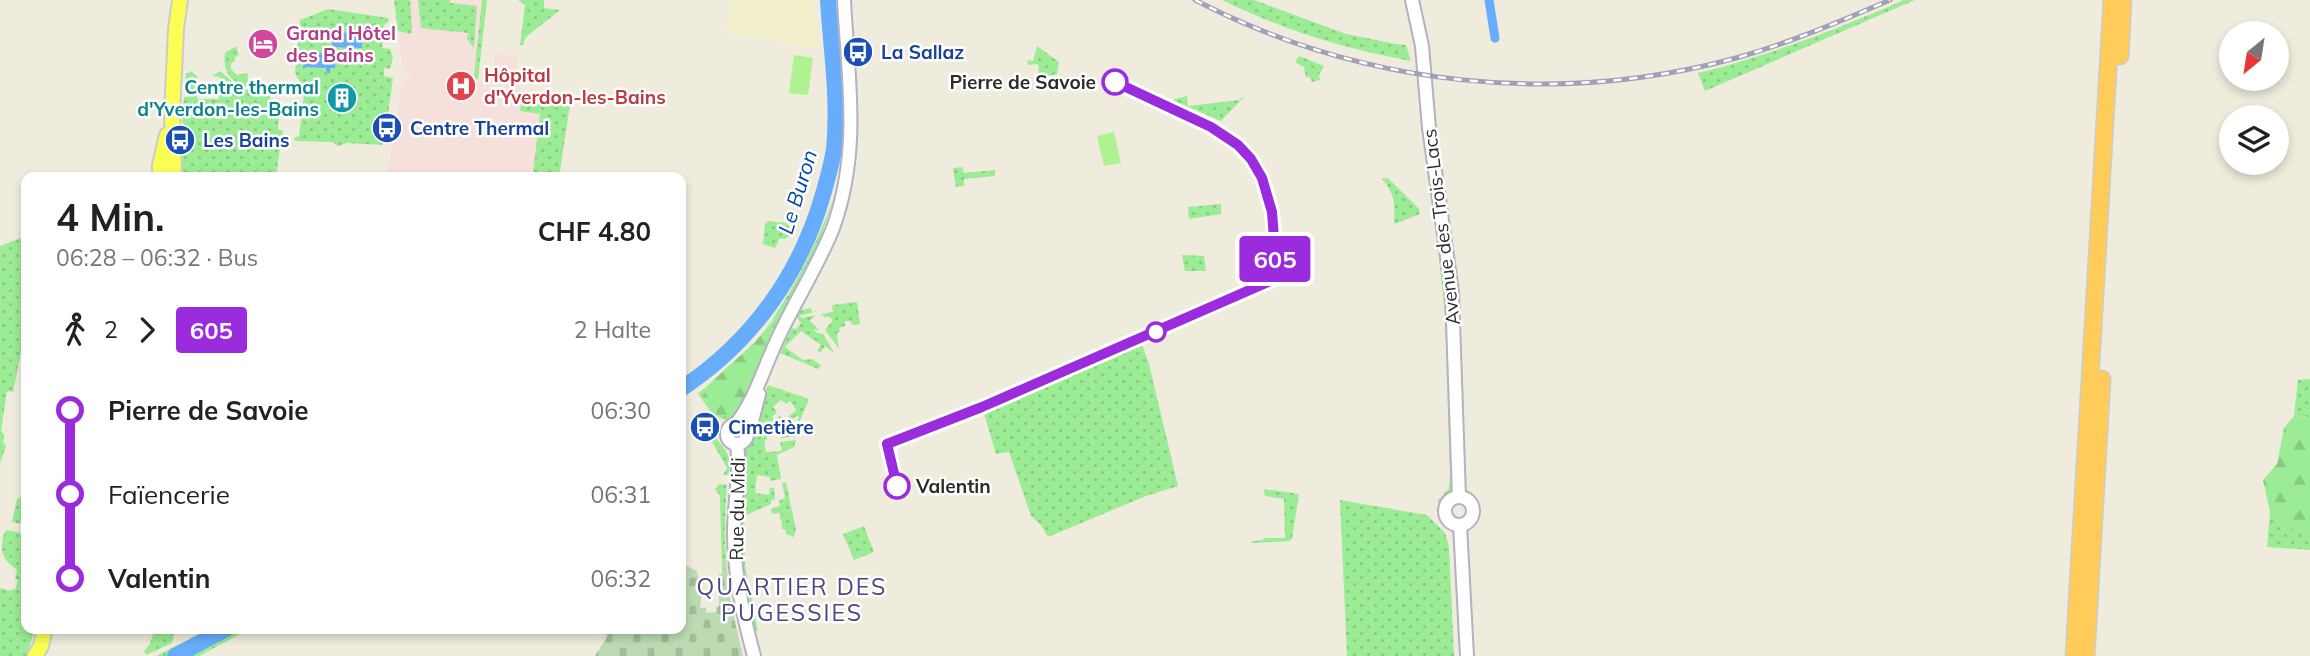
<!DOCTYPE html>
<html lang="de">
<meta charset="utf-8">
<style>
:root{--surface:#fff;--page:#f6f6f6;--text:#222;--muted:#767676}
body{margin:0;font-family:Mulish,sans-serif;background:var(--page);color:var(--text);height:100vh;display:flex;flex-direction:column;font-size:26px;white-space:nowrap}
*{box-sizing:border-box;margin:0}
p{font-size:23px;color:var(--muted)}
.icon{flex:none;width:38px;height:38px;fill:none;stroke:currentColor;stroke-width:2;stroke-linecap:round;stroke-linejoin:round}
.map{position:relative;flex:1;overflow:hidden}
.panel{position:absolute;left:21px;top:172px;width:665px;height:462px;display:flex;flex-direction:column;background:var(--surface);border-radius:14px;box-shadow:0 4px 10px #0003}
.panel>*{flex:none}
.badge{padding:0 14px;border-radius:5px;font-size:24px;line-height:46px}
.needle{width:46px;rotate:210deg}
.controls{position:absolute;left:2219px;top:21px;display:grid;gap:14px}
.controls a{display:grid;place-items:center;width:70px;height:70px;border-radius:50%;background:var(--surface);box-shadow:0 4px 10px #0003;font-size:35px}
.map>.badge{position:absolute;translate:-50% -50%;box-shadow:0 0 0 4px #fff}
.legs{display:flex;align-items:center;gap:10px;height:77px;padding:0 35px;font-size:23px}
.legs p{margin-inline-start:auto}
.headline{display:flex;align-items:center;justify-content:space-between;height:119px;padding:0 35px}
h1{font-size:38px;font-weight:700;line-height:52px}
ul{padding:0 35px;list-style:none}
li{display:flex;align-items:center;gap:24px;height:84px;font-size:26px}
li i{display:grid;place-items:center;width:10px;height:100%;margin:0 9px;background:currentColor}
li i::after{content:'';width:18px;height:18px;margin:-9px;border:5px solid;border-radius:50%;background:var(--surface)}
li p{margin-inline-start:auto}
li:first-child i{background:linear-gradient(#0000 50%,currentColor 0)}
li:last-child i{background:linear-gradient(currentColor 50%,#0000 0)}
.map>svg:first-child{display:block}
</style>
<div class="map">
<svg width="2310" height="656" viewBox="0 0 2310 656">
<defs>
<pattern id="green-dots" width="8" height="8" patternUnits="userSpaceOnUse" patternTransform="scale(1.75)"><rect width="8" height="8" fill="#9ceb95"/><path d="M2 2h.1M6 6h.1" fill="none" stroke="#87ca81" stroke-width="1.8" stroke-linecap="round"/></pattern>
<pattern id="forest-firs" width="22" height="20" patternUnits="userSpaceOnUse" patternTransform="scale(1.75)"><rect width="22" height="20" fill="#9ceb95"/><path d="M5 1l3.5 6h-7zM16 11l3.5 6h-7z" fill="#87ca81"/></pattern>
<pattern id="cemetery-stones" width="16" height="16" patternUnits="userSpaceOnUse" patternTransform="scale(1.75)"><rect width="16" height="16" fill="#bcdbb3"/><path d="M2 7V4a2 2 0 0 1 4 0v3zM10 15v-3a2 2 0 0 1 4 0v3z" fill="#a2bc9a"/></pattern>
</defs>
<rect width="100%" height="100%" fill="#efecde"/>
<path fill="#f2f0cc" d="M730,0H814L819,49L759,38L726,34Z"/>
<path fill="#f6e0db" d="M399,0H487L478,79L492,80L495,54L518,56L516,79L523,92L571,98L559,177H387L401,89L406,81L411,79L402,64L399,44Z"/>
<g fill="url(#green-dots)">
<path d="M394,0H410L412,27L411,34L398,31Z"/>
<path d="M418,0H450V3L477,6L474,48L467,39L468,33L421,28Z"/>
<path d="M482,0H487L478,79H476L474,75Z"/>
<path d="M518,0H544V8L560,10L526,37L523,45H520L525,5Z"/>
<path d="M1222,0H1254L1346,34L1396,44L1406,45L1411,61C1342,48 1284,30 1222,0Z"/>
<path d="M1904,0H1915L1705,91L1698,73C1771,55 1835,30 1904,0Z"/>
<path d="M328,9L388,18L389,21L384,25L382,48L390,49L393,57L390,69L384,68V76L393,78L385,136L382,145L347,143L338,146L332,142L295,141L294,138L299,136L304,94L300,88L302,86L295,73L300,20Z"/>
<path d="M236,46L239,55L235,57V61L231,63V69L237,75L248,73L247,87C231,82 222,71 225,53Z"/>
<path d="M1037,46L1059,62L1057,74L1039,78L1038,64L1028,65L1027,60L1033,61Z"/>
<path d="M1299,56L1324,66L1319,75L1320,80L1312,82L1310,77H1306L1304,67L1295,62Z"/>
<path d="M191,71L197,76V99H219L220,77L212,76L220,71L240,88L269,96L272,100H280L278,129L283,131L284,142L280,148L276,177H185L181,168L182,141L187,139L188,130L182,122L184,97H189L188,93L184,92L186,74Z"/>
<path d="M523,92L571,98L559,177H538L533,173L540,114L520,111Z"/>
<path d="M1187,96L1188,106L1240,100L1241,98L1245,96L1221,121L1172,100Z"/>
<path d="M962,167L964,173L995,170V176L964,179V186L956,187L953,168Z"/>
<path d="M1388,178L1419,209L1420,214L1395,224L1394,222C1395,205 1396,196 1382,179Z"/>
<path d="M837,189L819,242L776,326L750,392L732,420C715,421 706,406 698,393L706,387L703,398L720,417L737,410L743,402L778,317L773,319L764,331C796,287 818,241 837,189Z"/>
<path d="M1221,204V214L1189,219L1188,207Z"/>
<path d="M768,221L786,223L789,226L788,237L785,239L780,238L775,248L763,244L765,224Z"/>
<path d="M1439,230L1448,302L1453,487L1450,496L1437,502L1449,488L1450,473L1445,314L1436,231Z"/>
<path d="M26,236V260L22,285L25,333L13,392L7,391L1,431L4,434L3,442L6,446L0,463V246Z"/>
<path d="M1182,255L1204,256L1206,271H1185Z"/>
<path d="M857,302L860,324L853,325L850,321H845V326L839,328L840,332L837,333L839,352L838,347L825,330L833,320L828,316L826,318L821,314L833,312L832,305Z"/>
<path d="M811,308L812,312L818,311L799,316L802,318L816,315L810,321L820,331L813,329L817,333L823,334L835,354L825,346L820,353L817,350L821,345L801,331L785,347L803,360L812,359L821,365L818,369L780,353L792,328L796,329L801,323L797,318L801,310Z"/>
<path d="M1137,340L1143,347L1149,364L1178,486L1146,496L1048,537L1041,525L1031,516L1009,452L996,454L982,407Z"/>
<path d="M2310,379V417L2294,416L2298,380Z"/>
<path d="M768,385L809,399L800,421L796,420L799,418L797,416L792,419L788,417L796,410L790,401L786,404L781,400L773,407L777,412L772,417L774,420L780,416L783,420L785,419L793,424V427L800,428L798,436L781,438L780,434L773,435L772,433L777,432V426L770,427L771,435L767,436V440L764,441L766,452L782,451L780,442L796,440L794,447L777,455L781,479L770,481V477L757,475L755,493L769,495L770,488H774L775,499L771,501V504L744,516L745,566L758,631H754L747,601L743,567L742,465L743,454L753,441Z"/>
<path d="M704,427C718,441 736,454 728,475H723L727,468L706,431L702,437L700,430Z"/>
<path d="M786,482L796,530L793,538L792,536L786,534L785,529H782V522L779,517L781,516L780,513L772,514L771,509L780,506L779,501L785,498L782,483Z"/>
<path d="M719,484L727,485C723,533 725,578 735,625L722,574L720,496L715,489Z"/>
<path d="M1264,489L1299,494L1292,539L1289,541L1252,543V541L1263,540L1264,538H1285L1284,499L1265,496Z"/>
<path d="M26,495V525L12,522L17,499Z"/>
<path d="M1340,500L1427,515L1445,533L1449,547L1454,656H1347Z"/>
<path d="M2270,512L2281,526L2310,532V550L2267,547Z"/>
<path d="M864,526L874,552L854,560L843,534Z"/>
<path d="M7,530L26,534V628H35L27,656H0V588L11,591L12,589L15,590L18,580L15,579L17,570C1,558 0,552 4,533Z"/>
<path d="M145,628H166L175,631L172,643L146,655L144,651L150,644L154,631Z"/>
<path d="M210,628H222L169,656H156Z"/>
<path d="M235,628H252L199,656H182Z"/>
</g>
<g fill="url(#forest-firs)">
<path d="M776,317H778L745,397L737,411L730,416L719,417L703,398L706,387L755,342Z"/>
<path d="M2294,416L2310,417V532L2281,526L2270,512L2263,480L2277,464L2284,428Z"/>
</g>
<path fill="url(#cemetery-stones)" d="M726,561L731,605L743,656H595L608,635L604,634L603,628H681V563L697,571L702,592L700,608H706V613L716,612V607L719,606L718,574H723L722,562Z"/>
<g fill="#aff390">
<path d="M794,55L813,58L808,95L789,93Z"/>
<path d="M1114,132L1121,163L1104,166L1097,136Z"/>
</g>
<g fill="#67adfb">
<path d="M335,32L362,34V48L331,47L333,43L330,41V36Z"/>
<path d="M304,52L336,54L335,68H330V73H327L326,68L306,67L303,69Z"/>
</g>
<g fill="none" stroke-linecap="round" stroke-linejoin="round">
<path stroke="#67adfb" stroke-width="9" d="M1489,0L1495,38"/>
<g stroke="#67adfb" stroke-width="16">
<path d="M681,389C752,342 801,274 824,191C828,177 832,163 834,149C839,100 831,49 828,0"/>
<path d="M175,656L228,628"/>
</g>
<g stroke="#b2b2c1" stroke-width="16">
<g id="secondary">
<path d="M1412,0L1422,46L1429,128L1452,292L1459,497"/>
<path d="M736,424C756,398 764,367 778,338C795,301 818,266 833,228C861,150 848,79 844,0"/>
<circle cx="737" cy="434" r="10"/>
<path d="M747,431L752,421L759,394"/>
<path d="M737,444C741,473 734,502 734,532C734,574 743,615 754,656"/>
<circle cx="1459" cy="511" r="14"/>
<path d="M1460,525L1467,656"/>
</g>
</g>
<g stroke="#ccc" stroke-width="18">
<g id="primary">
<path d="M160,172V165L167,135"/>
<path d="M174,176L172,113L176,29L180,0"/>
<path d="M35,656L41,646L45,628"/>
</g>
</g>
<g stroke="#ccc" stroke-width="19">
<g id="highway">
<path d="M2120,56L2123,0"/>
<path d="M2074,656L2112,0"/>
<path d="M2086,656L2102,379"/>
</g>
</g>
<use href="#secondary" stroke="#fff" stroke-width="12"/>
<use href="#primary" stroke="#fbff53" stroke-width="14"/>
<use href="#highway" stroke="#ffcc59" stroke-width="16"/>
<g stroke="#a29fb9" stroke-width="5">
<path id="rail" d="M1195,0C1361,86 1556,107 1736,58C1789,43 1839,22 1890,0"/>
</g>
<use href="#rail" stroke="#fff" stroke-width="2.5" stroke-dasharray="8" stroke-linecap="butt"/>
</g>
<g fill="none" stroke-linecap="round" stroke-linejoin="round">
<g stroke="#fff" stroke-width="16">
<path id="line-1" d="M897,486L887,444L982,407L1277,278L1272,212L1262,178L1251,159L1238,145L1211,127L1115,82"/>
</g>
<use href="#line-1" stroke="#9a2cde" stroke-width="10"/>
</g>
<defs>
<g id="hotel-disc" transform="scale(1.575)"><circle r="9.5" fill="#d1479c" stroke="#fff"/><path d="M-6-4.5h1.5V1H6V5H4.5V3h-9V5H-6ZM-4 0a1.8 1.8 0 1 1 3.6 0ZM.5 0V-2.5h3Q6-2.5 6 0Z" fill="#fff"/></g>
<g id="bus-disc" transform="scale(1.575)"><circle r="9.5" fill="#1a4fb4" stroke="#fff"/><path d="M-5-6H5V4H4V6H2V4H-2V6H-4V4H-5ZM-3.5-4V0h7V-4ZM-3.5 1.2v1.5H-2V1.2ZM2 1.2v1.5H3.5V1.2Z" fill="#fff"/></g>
<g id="hospital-disc" transform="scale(1.575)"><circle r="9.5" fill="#e0444e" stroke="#fff"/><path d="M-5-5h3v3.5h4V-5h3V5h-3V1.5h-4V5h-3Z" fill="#fff"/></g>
<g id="building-disc" transform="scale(1.575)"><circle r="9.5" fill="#0f9aa8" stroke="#fff"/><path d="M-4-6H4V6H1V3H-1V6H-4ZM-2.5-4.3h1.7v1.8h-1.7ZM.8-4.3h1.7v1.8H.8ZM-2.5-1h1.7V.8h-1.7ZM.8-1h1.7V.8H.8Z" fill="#fff"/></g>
</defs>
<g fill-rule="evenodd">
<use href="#hotel-disc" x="263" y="44"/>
<use href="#bus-disc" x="858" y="52"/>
<use href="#hospital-disc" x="461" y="86"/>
<use href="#building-disc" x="342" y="98"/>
<use href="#bus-disc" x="387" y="128"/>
<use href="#bus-disc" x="180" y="140"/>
<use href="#bus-disc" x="705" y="427"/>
</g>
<g fill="#fff" stroke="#9a2cde" stroke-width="3.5">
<circle cx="1115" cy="82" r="12"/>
<circle cx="1156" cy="332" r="9"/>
<circle cx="897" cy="486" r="12"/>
</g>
<g text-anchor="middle" stroke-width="5" stroke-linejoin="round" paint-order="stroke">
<g font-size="19" font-weight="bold" fill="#b23c85" stroke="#fff" text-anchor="start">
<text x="286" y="40">Grand Hôtel<tspan x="286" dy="22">des Bains</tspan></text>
</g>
<g font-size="19" font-weight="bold" fill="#164399" stroke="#fff" text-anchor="start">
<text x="881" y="59">La Sallaz</text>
<text x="410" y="135">Centre Thermal</text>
<text x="203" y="147">Les Bains</text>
<text x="728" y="434">Cimetière</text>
</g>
<g font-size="19" font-weight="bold" fill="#be3a42" stroke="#fff" text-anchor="start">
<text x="484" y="82">Hôpital<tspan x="484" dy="22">d'Yverdon-les-Bains</tspan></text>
</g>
<g font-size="19" font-weight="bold" fill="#2c2c2c" stroke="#fff" text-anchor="end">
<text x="1096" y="89">Pierre de Savoie</text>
<text x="916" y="493" text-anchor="start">Valentin</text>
</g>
<g font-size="19" font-weight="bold" fill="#0d838f" stroke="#fff" text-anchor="end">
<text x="319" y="94">Centre thermal<tspan x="319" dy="22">d'Yverdon-les-Bains</tspan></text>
</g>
<g font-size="19" fill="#2c2c2c" stroke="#fff">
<text transform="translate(1441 227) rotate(-97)" y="7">Avenue des Trois-Lacs</text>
<text transform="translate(737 509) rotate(-89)" y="7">Rue du Midi</text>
</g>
<g font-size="21" font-style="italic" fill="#0045ad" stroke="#fff">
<text transform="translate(798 192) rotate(-73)" y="7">Le Buron</text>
</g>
<g font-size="23" letter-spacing="2" fill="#4c4783" stroke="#fff">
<text x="792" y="595">QUARTIER DES<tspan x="792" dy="26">PUGESSIES</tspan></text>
</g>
</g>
</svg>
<div class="controls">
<a><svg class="needle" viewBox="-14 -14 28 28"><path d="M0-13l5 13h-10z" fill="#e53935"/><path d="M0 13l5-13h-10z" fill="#767676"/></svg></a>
<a><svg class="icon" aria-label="layers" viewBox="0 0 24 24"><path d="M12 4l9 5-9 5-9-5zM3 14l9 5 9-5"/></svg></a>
</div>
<b class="badge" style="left:1275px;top:259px;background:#9a2cde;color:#fff">605</b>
<section class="panel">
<div class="headline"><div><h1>4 Min.</h1><p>06:28 – 06:32 · Bus</p></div><b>CHF 4.80</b></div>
<div class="legs"><svg class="icon" aria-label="walk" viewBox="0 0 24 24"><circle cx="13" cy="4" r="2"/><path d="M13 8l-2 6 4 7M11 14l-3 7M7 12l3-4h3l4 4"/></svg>2<svg class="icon" aria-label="forward" viewBox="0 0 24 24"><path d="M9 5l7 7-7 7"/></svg><b class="badge" style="background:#9a2cde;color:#fff">605</b><p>2 Halte</p></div>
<ul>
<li><i style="color:#9a2cde"></i><b>Pierre de Savoie</b><p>06:30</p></li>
<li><i style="color:#9a2cde"></i><span>Faïencerie</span><p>06:31</p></li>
<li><i style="color:#9a2cde"></i><b>Valentin</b><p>06:32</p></li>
</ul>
</section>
</div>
